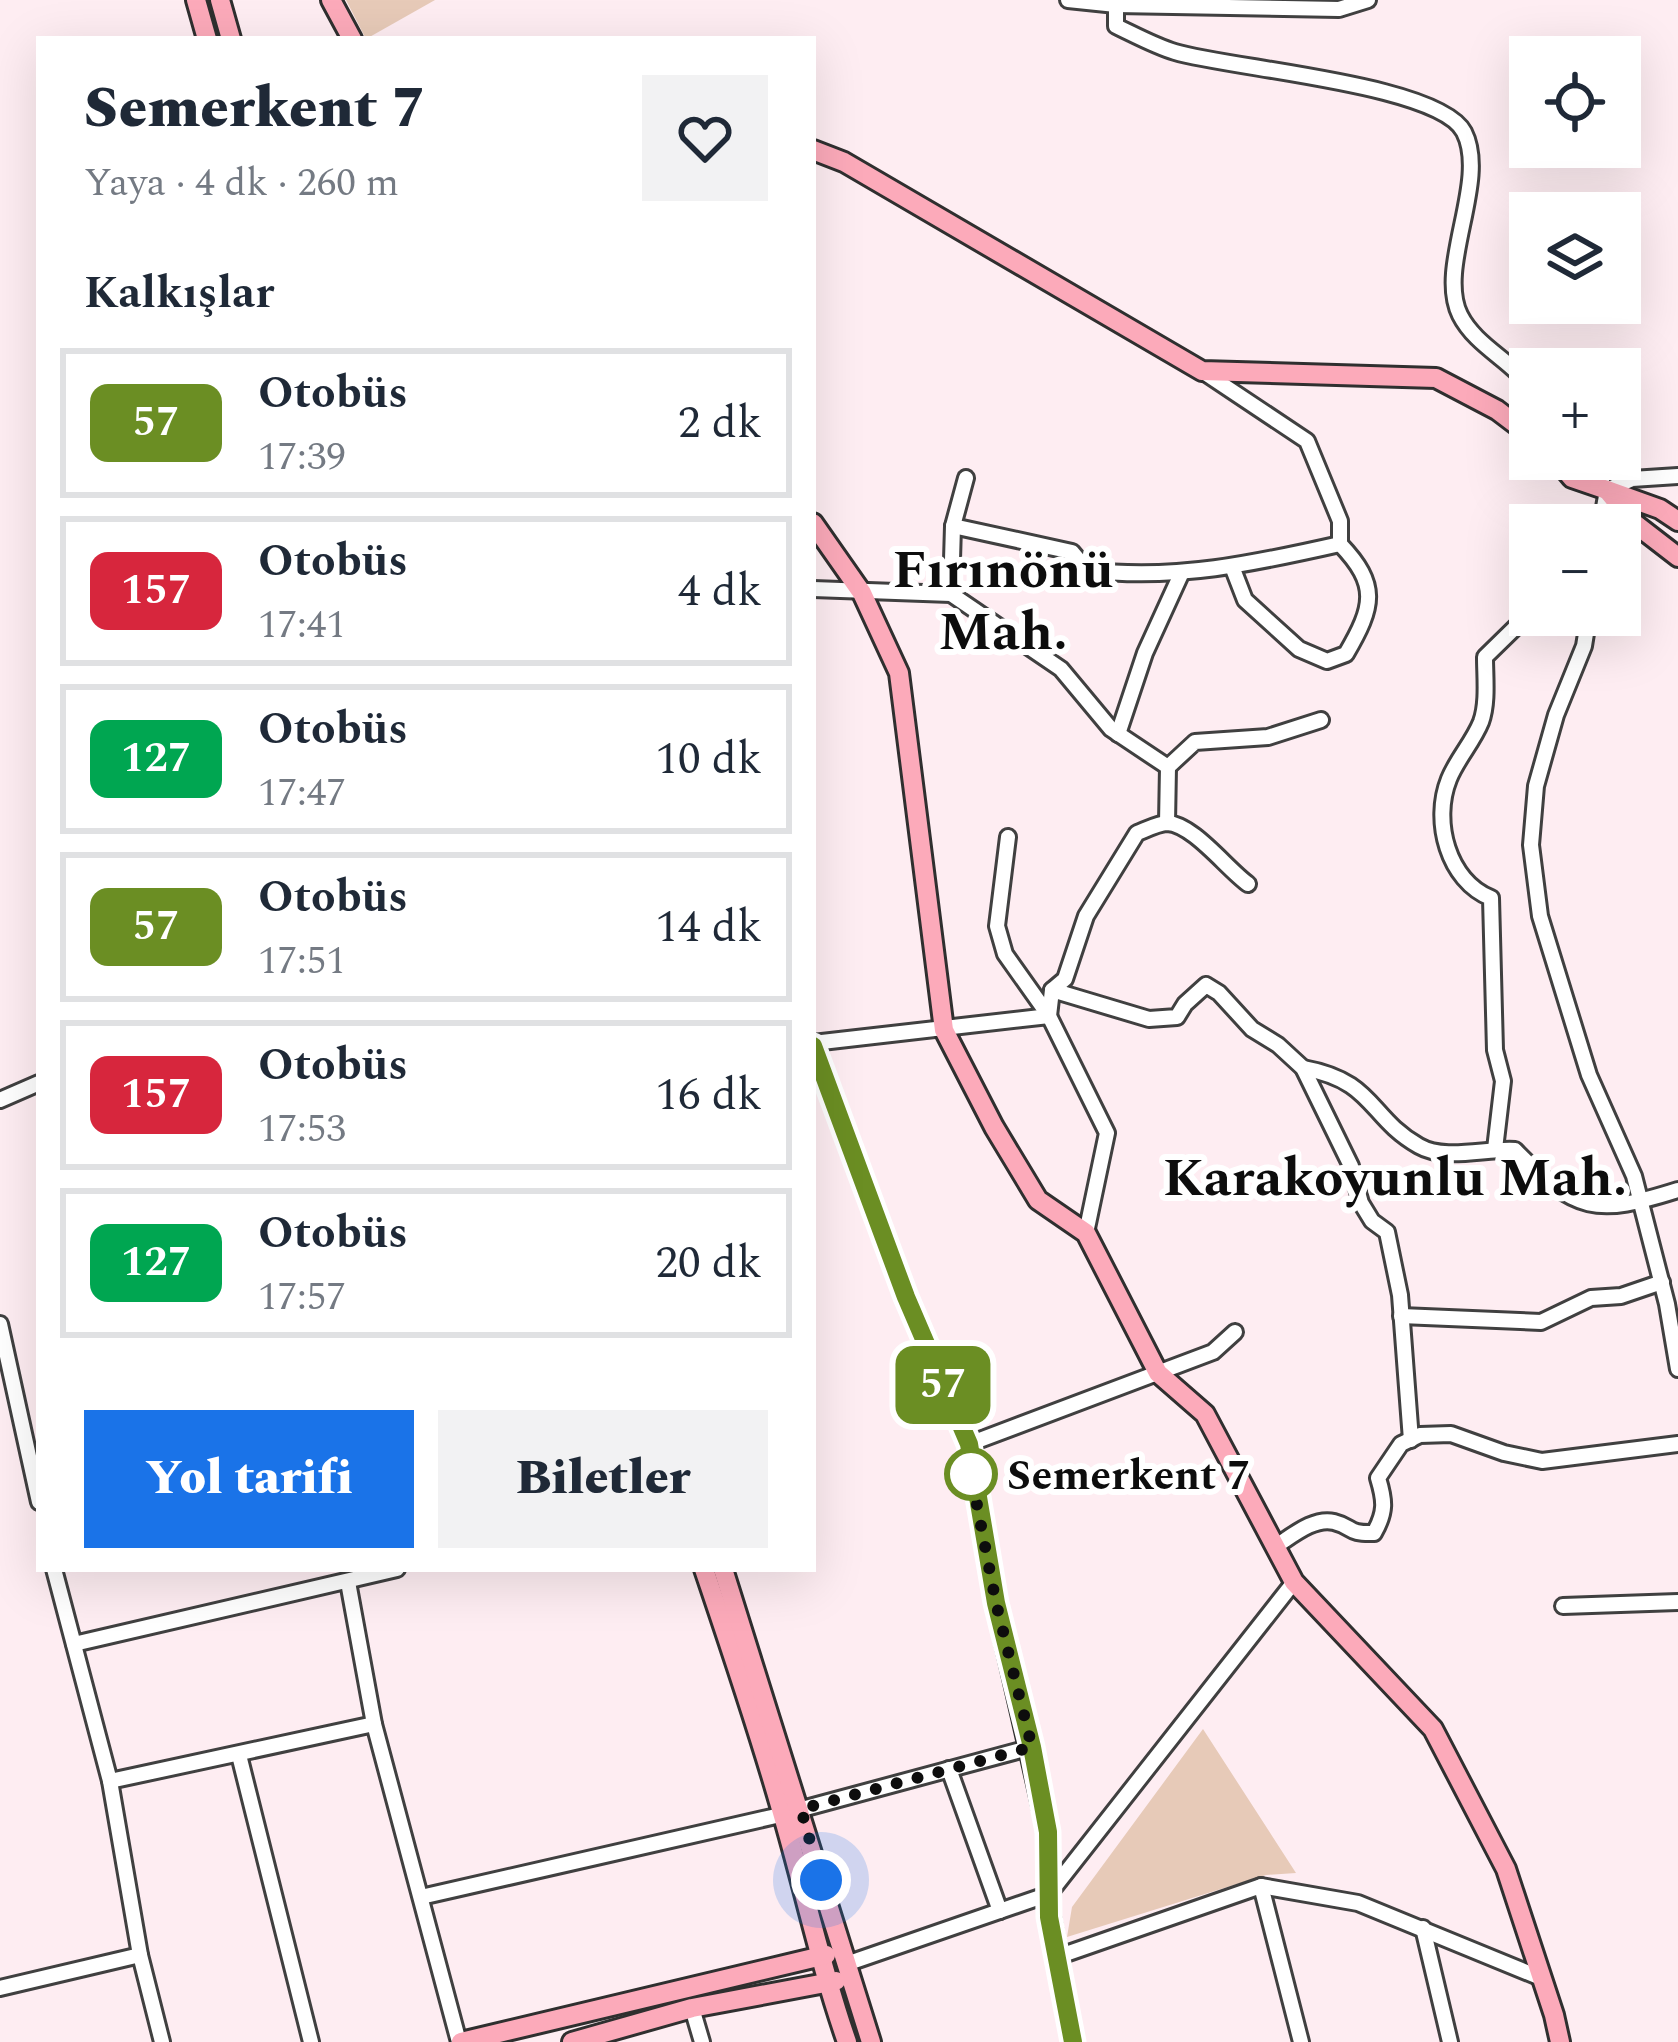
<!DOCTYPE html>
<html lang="tr">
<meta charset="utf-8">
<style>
:root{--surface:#fff;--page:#f2f2f3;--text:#1f2937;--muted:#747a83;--line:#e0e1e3;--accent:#1a73e8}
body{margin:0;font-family:Spectral,serif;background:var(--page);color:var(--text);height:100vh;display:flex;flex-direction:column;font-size:45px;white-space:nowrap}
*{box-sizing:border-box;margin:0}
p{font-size:39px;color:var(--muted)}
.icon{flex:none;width:66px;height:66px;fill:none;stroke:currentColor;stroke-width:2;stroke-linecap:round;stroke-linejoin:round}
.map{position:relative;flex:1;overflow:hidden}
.side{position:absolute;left:36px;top:36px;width:780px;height:1536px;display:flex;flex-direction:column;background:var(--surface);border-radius:0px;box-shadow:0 12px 48px #0002}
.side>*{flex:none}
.badge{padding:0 24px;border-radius:18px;font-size:42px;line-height:78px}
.fabs{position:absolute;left:1509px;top:36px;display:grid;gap:24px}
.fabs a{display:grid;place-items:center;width:132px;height:132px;border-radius:0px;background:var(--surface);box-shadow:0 12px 48px #0002;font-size:60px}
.you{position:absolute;width:60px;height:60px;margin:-30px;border:9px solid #fff;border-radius:50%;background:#1a73e8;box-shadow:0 0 0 18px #1a73e833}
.map>.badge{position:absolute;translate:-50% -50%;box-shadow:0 0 0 6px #fff}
h2{padding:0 48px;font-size:45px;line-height:108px}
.round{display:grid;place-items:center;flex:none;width:126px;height:126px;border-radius:0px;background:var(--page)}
.overview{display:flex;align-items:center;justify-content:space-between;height:204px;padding:0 48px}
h1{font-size:57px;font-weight:800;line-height:90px}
.primary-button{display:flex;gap:24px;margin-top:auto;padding:24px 48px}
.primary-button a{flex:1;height:138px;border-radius:0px;background:var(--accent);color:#fff;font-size:48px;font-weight:800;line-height:138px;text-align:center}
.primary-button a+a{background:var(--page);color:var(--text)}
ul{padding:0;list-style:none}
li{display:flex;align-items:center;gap:36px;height:150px;margin:0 24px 18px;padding:0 24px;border:6px solid var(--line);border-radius:0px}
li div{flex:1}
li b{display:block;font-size:45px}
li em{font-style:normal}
li .badge{min-width:132px;font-weight:700;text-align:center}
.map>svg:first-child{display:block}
</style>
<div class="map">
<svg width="1678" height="2042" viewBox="0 0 1678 2042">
<rect width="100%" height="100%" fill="#feedf2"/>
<g fill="#e7cab8">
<path d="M346,0H435L366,39Z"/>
<path d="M1203,1729L1296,1873L1266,1875L1067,1937L1072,1907Z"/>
</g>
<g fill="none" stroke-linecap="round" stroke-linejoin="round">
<g stroke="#404040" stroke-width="20">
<g id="street">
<path d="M1068,0L1116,5L1339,9L1368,0"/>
<path d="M1116,5V26C1135,35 1155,46 1175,52C1232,69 1439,84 1464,132C1489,181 1436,267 1460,315C1475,345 1510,360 1530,386"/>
<path d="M1586,459L1607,490L1601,525"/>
<path d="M1607,490L1632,479L1678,476"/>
<path d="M953,526L1072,552L1087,570C1174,581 1256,563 1340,544V521L1307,441L1202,371"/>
<path d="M1233,569L1245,600L1299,649L1327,661L1346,654C1374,606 1379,585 1340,544"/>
<path d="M813,589L951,594L1061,669L1111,729L1168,767L1167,823"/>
<path d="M951,594L953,526L966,478"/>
<path d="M1589,615L1584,646L1556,715L1536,786L1531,845L1540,916L1589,1075L1634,1176L1667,1304L1678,1369"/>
<path d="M1118,734L1145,653L1182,572"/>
<path d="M1168,767L1195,742L1268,737L1321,720"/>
<path d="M1008,837L997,926L1005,954L1049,1016L1107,1133L1086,1233"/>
<path d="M1052,990L1149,1019L1177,1017L1185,1004L1206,985L1219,993L1252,1029L1278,1045L1303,1068L1351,1166L1361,1203L1372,1221L1387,1232L1400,1295L1411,1440"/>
<path d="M813,1043L1049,1016L1052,990L1065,979L1086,916L1137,833C1145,830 1159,823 1167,823C1193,824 1226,868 1248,884"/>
<path d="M1303,1068C1375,1081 1368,1117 1419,1146C1445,1161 1486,1148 1515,1150C1576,1213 1596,1216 1678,1190"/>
<path d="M0,1100L39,1083"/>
<path d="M1495,1149L1503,1081L1495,1050L1491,898C1448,881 1432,821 1449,779C1457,759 1473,742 1481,722C1488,703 1485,677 1485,657L1530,613"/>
<path d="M1401,1316L1541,1322L1591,1298L1621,1296L1662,1282"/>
<path d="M0,1324L39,1502"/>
<path d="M969,1444L1213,1352L1235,1332"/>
<path d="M1276,1546C1292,1536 1314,1517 1334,1522C1354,1527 1347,1534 1374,1533C1386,1512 1385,1501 1378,1478L1401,1444L1420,1435L1451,1434L1504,1453L1542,1461L1678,1444"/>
<path d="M54,1569L110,1781L140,1955L162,2042"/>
<path d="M348,1582L374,1724L459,2042"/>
<path d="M1563,1606L1678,1602"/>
<path d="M74,1644L397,1569"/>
<path d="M239,1755L311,2042"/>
<path d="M949,1769L1000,1911"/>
<path d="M110,1781L374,1724"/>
<path d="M1261,1886L1301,2042"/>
<path d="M421,1897L776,1816L1032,1747"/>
<path d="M1423,1928L1450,2042"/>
<path d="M1057,1957L1261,1886L1358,1903L1541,1978"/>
<path d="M846,1964L1049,1894L1294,1582"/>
<path d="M0,1988L140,1955"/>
<path d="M692,2008L702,2042"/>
</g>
</g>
<g stroke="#2f2f2f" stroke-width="24">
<g id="secondary">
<path d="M196,0L207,39"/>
<path d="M220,0L231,39"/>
<path d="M331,0L352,39"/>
<path d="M813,150L844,162L1202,371L1436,378L1497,410L1530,435"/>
<path d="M1556,459L1572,478L1607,490"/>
<path d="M1678,521L1660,509L1607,490L1634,523L1678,557"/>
<path d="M813,523L862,593L899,673L944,1030L994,1127L1038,1200L1086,1233L1158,1373L1205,1414L1294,1582L1433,1729L1506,1869L1554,2015L1560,2042"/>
<path d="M813,1046L906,1297L969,1444L996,1603L1048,1832L1050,1917L1073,2042"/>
<path d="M704,1569C731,1649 758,1728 781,1809C804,1887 820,1965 847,2042"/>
<path d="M723,1569L871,2042"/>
<path d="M461,2042L826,1955"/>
<path d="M572,2042L692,2008L836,1981"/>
</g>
</g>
<use href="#street" stroke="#fff" stroke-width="14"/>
<use href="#secondary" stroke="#fcaaba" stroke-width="18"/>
</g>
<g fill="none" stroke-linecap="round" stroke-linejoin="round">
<g stroke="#fff" stroke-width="27">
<path id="line" d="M813,1046L906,1297L969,1444L996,1603L1032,1747L1048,1832L1049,1917L1073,2042"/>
</g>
<use href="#line" stroke="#6b8e23" stroke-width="18"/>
<path stroke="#0d0d0d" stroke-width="12" stroke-dasharray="0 21.6" d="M821,1880L801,1809L1032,1747L996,1603L971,1474"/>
</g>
<circle fill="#fff" stroke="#6b8e23" stroke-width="6" cx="971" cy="1474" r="24"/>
<g text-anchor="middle" stroke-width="12" stroke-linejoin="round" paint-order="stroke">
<g font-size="42" font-weight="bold" fill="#0d0d0d" stroke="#fff" text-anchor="start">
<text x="1007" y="1489">Semerkent 7</text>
</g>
<g font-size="54" font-weight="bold" fill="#0d0d0d" stroke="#fff">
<text x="1003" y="587">Fırınönü<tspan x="1003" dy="62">Mah.</tspan></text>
<text x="1395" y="1195">Karakoyunlu Mah.</text>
</g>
</g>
</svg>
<div class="fabs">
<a><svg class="icon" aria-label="locate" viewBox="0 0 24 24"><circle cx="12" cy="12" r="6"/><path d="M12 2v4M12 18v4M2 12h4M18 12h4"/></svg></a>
<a><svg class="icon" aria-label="layers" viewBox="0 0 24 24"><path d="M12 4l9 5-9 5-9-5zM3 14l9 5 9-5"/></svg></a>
<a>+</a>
<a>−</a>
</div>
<div class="you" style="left:821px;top:1880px"></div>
<b class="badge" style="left:943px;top:1385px;background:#6b8e23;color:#fff">57</b>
<section class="side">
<div class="overview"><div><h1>Semerkent 7</h1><p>Yaya · 4 dk · 260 m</p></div><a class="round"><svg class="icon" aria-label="heart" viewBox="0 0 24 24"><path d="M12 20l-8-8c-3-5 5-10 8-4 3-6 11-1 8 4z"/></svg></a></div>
<h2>Kalkışlar</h2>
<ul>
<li><span class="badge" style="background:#6b8e23;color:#fff">57</span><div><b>Otobüs</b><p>17:39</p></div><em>2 dk</em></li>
<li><span class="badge" style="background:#d7263d;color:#fff">157</span><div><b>Otobüs</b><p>17:41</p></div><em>4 dk</em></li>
<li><span class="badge" style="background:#00a651;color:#fff">127</span><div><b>Otobüs</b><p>17:47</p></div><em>10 dk</em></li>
<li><span class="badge" style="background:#6b8e23;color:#fff">57</span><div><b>Otobüs</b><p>17:51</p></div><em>14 dk</em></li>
<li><span class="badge" style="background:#d7263d;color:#fff">157</span><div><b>Otobüs</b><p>17:53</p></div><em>16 dk</em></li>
<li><span class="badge" style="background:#00a651;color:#fff">127</span><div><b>Otobüs</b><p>17:57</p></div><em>20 dk</em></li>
</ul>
<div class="primary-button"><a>Yol tarifi</a><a>Biletler</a></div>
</section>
</div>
